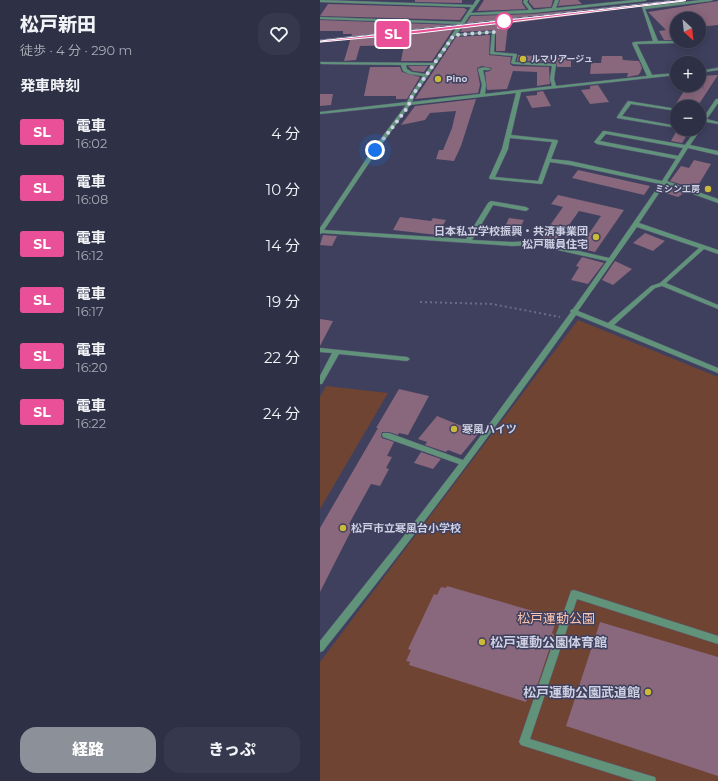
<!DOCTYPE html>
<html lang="ja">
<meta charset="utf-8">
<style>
:root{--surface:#2e3046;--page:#36384d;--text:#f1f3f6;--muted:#a7a9b3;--line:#494b5f;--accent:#8c9099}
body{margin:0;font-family:Montserrat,"Noto Sans JP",sans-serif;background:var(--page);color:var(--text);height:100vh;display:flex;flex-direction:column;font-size:15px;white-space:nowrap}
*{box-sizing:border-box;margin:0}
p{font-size:13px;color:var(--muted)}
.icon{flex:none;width:22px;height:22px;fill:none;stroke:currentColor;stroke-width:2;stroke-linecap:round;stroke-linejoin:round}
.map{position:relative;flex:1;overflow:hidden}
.sheet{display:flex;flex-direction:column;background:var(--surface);width:320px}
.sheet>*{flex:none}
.badge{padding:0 8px;border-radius:3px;font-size:14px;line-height:26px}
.needle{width:26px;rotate:153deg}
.tools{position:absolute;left:350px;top:12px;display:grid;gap:8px}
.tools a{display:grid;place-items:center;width:36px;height:36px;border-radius:50%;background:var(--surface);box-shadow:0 2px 10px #0003,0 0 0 1px var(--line);font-size:20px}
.you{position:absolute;width:20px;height:20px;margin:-10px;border:3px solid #fff;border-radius:50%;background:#1a73e8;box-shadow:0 0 0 6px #1a73e833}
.map>.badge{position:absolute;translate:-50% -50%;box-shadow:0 0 0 2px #fff}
h2{padding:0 20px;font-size:15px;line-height:36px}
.round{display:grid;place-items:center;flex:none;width:42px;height:42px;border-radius:16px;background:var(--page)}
.headline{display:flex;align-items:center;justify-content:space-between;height:68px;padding:0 20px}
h1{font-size:19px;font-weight:800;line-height:30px}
.button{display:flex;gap:8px;margin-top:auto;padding:8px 20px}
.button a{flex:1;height:46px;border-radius:16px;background:var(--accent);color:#fff;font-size:16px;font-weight:800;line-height:46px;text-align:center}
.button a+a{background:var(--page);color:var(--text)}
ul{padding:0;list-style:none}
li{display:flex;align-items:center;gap:12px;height:56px;padding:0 20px}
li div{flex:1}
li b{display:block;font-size:15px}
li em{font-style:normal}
li .badge{min-width:44px;font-weight:700;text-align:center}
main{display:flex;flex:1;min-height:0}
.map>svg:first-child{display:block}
</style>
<main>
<section class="sheet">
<div class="headline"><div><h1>松戸新田</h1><p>徒歩 · 4 分 · 290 m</p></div><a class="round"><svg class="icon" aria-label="heart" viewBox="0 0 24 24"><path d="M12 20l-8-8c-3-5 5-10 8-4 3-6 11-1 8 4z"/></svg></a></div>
<h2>発車時刻</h2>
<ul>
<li><span class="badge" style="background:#e95098;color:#fff">SL</span><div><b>電車</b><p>16:02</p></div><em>4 分</em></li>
<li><span class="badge" style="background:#e95098;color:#fff">SL</span><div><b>電車</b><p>16:08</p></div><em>10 分</em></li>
<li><span class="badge" style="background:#e95098;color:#fff">SL</span><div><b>電車</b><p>16:12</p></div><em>14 分</em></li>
<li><span class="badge" style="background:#e95098;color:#fff">SL</span><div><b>電車</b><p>16:17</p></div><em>19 分</em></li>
<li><span class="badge" style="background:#e95098;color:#fff">SL</span><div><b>電車</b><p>16:20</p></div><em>22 分</em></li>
<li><span class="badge" style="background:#e95098;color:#fff">SL</span><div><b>電車</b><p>16:22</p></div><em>24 分</em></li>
</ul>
<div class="button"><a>経路</a><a>きっぷ</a></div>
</section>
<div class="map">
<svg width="398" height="781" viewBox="0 0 398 781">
<rect width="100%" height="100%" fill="#3e405e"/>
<g fill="#6f4433">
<path d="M258,320L398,377V781H0V662Z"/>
<path d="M6,386L68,393L0,509V397Z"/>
</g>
<g fill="#89677c">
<path d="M95,0H142V3L95,2Z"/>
<path d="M164,0H202V3L206,9L157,11Z"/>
<path d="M209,0H233L231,7L214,8L209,2Z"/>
<path d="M240,0H258L262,4L238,6Z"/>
<path d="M398,1V25L379,27V19H357V30H351L356,40H344L339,31L346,30L328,12Z"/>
<path d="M8,4L144,8L147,10L140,20L0,16Z"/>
<path d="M267,9L271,13L186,24L188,26L185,51H176V30L140,32L151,16L212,14Z"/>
<path d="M0,20L136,25L112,61H81L84,45L40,46L36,60L24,61L32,34H23V31H0Z"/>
<path d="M170,35L169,55L191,57L190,64L193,66L229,67L230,84L217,86V72L193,71L187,89L167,90L165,72L170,71L172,68L162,66L157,68L160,85L158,93L95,99L136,37Z"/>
<path d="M198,55L244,58L251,59V67H237L236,62L197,61Z"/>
<path d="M282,56H302L303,60L319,61L322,68L320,73L318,75L307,77L308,73L270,74L271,63H281Z"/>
<path d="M88,66H108L104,72L93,71Z"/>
<path d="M50,67H80L82,72L100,77L87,99H76V96H44Z"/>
<path d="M398,75L377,107L355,105L368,85H382L385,91L379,76Z"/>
<path d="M278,85L289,102L270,104L261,90L270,89V86Z"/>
<path d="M223,91L231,106L212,108L206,96L217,95V92Z"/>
<path d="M0,94H13L11,105L0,106Z"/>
<path d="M156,99L141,146L134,161L116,159L119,150H123L132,128L136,111L110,113L105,120L81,125L95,106Z"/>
<path d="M357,130L369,132L362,143L351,141Z"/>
<path d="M374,160L391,164L376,189L350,181L361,166L369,168Z"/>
<path d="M258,170L330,186L324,195L252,178Z"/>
<path d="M346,186L364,193L358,197L342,192Z"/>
<path d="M238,195L304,210L275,252L259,248L281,216L259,211L237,242L221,238L243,207L231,204Z"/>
<path d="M80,217L111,221L113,218L126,220L117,235L73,230Z"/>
<path d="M189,218L204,220L196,237L181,235Z"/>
<path d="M325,233L345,241L333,251L313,243Z"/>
<path d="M3,235L17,236L12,246L0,245Z"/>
<path d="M262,257L284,263L268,284L251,280L259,267L256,266Z"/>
<path d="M295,261L312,269L293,285L282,280Z"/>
<path d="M0,319L13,321L0,346Z"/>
<path d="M79,389L109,396L88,435L79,433L78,435L69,432H62L61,436L62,438L74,442L67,456L72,457L66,468L69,469L60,486L51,484L29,524L34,525L0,592V528L58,428H56Z"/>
<path d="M117,416L159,433L141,455L128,450L126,452L105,445L107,442L98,439Z"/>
<path d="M101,452L121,459L113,469L94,463Z"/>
<path d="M127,586L237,618L232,633L234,635L216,689L211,687L206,702L89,665L90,662L86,661L91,650L88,649L114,594L117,595L121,587L126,588Z"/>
<path d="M280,622L398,657V776L246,726Z"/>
</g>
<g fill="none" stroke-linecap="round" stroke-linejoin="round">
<g stroke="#5b5d79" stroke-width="1">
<g id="minor">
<path d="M0,0L153,5L156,0H160L151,13L209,10L203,2L204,0H208L207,2L213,10L232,8L235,0H239L236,8L313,0H327L325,1L212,13L150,15L137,34L175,31L174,52L197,54L195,62L236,64L234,79L236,86L327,76L312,43L314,42L333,41L322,7L381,0H393L391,1L325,9L338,41H357L362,42L360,43L317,44L332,75L357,73V75L201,92L191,135L237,140L238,141L231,159L250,161L342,181L356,159L277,144L274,142L283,131H285L365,145L374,132L365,129H379V124L396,99H398V103L387,119L398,122V124L386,122L370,145L398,151V155L368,148L347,181L398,199V203L345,184L319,223L398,250V254L384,249L346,283L398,305V309L342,286L335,288L294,325L398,368V373L256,315C175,429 91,541 3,651L0,652V641L83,537L139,464L63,437L62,435L63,433H69L143,460L251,312L250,311L251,310L253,309L287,261L215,245L192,246L2,233L0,234V228L53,149L86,105L0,114V112L87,102L90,96L103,76L89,74L83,71L81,65L1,64L0,62L113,63L139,24L0,19V17L141,22L151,7L0,2ZM172,33L170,54L193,56L191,63L193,64L232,66L230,79L232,86L165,94L166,85L163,70H169L171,69C168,67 161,67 158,69L162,85L160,94L92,102L94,96L135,36ZM86,65H111L105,74L92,72L87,69ZM196,93L182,149L169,178L170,179L222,184L230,162L250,165L340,184L289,258L215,241L192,242L152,240L173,205L206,211L209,209L206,207L171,201L168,203L146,239L4,230L57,151L90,105ZM286,134L363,148L358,156L280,141ZM190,138L232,142L218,181L175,177L188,149ZM317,227L379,248L340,283L331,286L288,323L258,311Z"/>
<path d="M398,68V70L379,73V71Z"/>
<path d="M308,101L357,109V111L311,104L302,116L357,126V128L297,118V117Z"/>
<path d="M0,348L87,357L90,359L87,361L19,354L2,384H0V376L12,353L0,352Z"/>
<path d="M254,590L398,636V644L257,599L210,739L331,776L335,777L336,781H315L201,745L199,742L250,594L251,591Z"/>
</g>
</g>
<g stroke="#6b6c87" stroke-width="1.5" stroke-dasharray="1.5 2" stroke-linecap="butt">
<path d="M173,24L207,20"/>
<path d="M0,42L124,30"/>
</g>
<path stroke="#6b6c87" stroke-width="2" stroke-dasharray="2 3" stroke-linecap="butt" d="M100,302L172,304L240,317"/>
<use href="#minor" fill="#61937a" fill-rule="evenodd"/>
<g stroke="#8789a1" stroke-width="3">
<path id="rail" d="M0,41L364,0"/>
</g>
<use href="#rail" stroke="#3e405e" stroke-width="2" stroke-dasharray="5.5" stroke-linecap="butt"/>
</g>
<path fill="#e95098" stroke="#fff" d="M364,1L100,33L0,42V41L366,0Z"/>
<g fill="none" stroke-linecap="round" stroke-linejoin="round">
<path stroke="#cfd0e3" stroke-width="4" stroke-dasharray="0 7.2" d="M55,150L88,107L92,96L134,35L174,32L184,21"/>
</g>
<circle fill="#fff" stroke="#e95098" stroke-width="2" cx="184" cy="21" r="8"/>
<g fill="#cbba39" stroke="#3e405e" stroke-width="1.5">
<circle cx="203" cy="59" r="4"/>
<circle cx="118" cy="79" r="4"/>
<circle cx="388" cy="189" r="4"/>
<circle cx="276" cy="237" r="4"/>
<circle cx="134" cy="429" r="4"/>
<circle cx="23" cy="528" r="4"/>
<circle cx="162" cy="642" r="4"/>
<circle cx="328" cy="692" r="4"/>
</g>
<g text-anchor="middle" stroke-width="3" stroke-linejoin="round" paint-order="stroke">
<g font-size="9" font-weight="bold" fill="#cfd0e3" stroke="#3e405e" text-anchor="start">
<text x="211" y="62">ルマリアージュ</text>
<text x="126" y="82">Pino</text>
<text x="380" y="192" text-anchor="end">ミシン工房</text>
</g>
<g font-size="11" font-weight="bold" fill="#cfd0e3" stroke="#3e405e" text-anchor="start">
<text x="268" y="235" text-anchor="end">日本私立学校振興・共済事業団<tspan x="268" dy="13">松戸職員住宅</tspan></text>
<text x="142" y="433">寒風ハイツ</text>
<text x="31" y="532">松戸市立寒風台小学校</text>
</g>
<g font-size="13" fill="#fdc5b0" stroke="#3e405e">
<text x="236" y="623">松戸運動公園</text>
</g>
<g font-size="13" font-weight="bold" fill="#cfd0e3" stroke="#3e405e" text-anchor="start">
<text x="170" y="647">松戸運動公園体育館</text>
<text x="320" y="697" text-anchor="end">松戸運動公園武道館</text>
</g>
</g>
</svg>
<div class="tools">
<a><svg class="needle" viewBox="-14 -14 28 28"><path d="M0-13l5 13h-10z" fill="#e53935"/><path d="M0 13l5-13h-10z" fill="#a7a9b3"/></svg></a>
<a>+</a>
<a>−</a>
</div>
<div class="you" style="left:55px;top:150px"></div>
<b class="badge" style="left:73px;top:34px;background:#e95098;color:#fff">SL</b>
</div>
</main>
